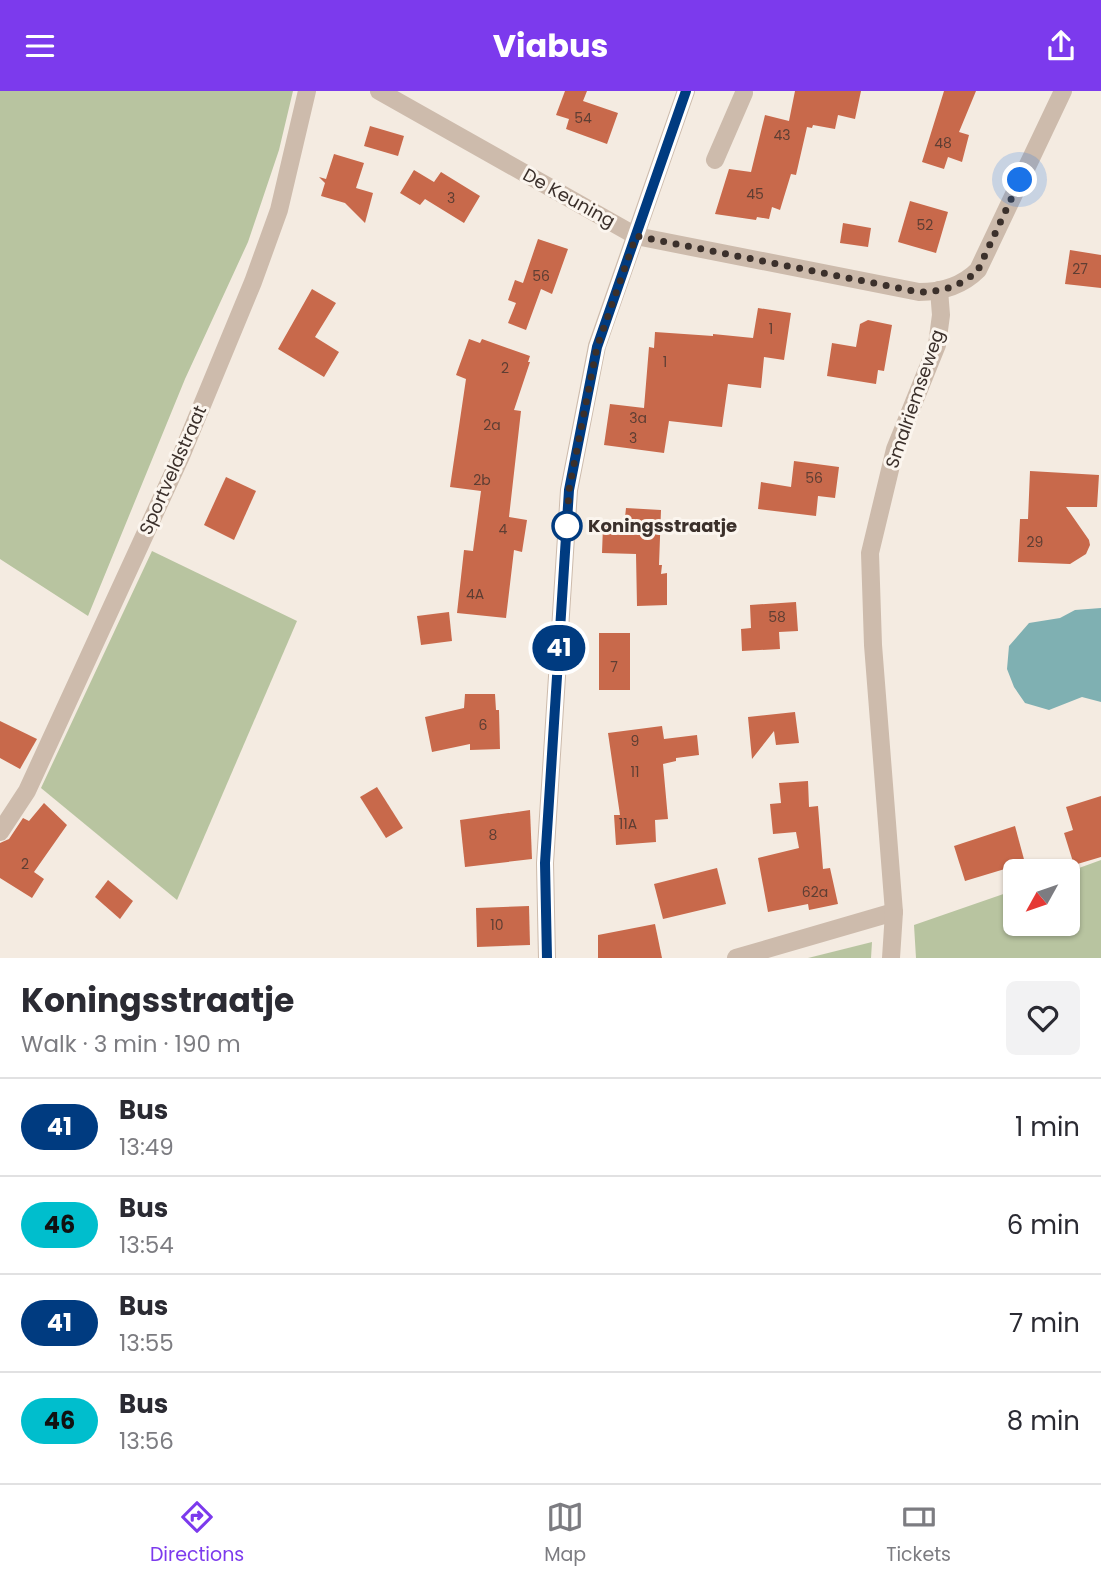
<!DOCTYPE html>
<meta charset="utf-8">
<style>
:root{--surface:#fff;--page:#f2f2f3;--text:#2b2b33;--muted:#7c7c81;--line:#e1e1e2;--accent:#7c3aed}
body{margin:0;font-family:Poppins,sans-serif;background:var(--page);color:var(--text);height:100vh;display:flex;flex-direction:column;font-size:26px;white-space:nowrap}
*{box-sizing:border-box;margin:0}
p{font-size:23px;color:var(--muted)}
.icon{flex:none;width:38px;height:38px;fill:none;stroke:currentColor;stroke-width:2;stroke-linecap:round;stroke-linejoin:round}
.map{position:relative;height:867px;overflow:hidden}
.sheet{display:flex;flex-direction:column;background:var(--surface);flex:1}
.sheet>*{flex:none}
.badge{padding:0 14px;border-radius:23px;font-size:24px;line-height:46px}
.needle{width:46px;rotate:230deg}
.buttons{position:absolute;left:1003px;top:768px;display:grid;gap:14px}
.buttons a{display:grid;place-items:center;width:77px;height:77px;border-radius:10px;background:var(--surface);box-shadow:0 2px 5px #0004;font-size:35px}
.you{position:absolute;width:35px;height:35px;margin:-18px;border:5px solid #fff;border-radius:50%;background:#1a73e8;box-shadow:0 0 0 10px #1a73e833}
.map>.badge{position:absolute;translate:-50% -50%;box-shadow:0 0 0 4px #fff}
.round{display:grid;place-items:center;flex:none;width:74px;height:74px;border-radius:10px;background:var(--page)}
.headline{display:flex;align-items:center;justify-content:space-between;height:119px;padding:0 21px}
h1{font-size:33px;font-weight:700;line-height:52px}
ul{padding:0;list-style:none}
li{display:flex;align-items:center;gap:21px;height:98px;padding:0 21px;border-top:2px solid var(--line)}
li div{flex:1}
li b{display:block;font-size:26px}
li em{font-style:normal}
li .badge{min-width:77px;font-weight:700;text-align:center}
header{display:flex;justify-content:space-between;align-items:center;height:91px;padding:0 21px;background:var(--accent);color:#fff;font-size:32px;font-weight:700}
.tab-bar{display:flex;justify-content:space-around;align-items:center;height:98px;border-top:2px solid var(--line);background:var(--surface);font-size:19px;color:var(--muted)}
.tab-bar a{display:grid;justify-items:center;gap:4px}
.tab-bar .on{color:var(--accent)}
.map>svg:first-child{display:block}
</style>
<header><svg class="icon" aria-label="menu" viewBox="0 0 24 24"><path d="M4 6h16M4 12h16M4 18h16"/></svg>Viabus<svg class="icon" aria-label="share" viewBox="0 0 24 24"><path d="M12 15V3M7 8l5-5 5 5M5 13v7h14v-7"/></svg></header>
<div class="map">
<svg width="1101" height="867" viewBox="0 0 1101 867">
<rect width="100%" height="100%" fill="#f4ebe1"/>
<g fill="#b8c4a0">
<path d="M0,0H293L279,59L248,151L185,288L88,525L0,468Z"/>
<path d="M152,460L297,530L177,809L41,697Z"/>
<path d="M1101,769V867H916L914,834L1015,799V833H1068V781Z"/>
<path d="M872,851L871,867H808Z"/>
</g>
<path fill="#7fb0b2" d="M1101,517V611L1082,606L1049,619L1025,612L1014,596L1007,578L1009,555L1029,532L1060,527L1075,519Z"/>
<g fill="#c8694b">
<path d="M565,0H587L583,10L618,22L607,53L566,38L569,28L556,24Z"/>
<path d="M795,0H861L855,28L838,24L835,38L813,34L812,37L807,36L796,84L791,83L780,119L772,116L769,128L757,126L756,129L715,123L729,78L751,81L765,24L789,30Z"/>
<path d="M944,0H976L959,41L969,44L962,71L948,66L944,78L922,71Z"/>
<path d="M370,35L404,45L398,65L364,55Z"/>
<path d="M334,63L364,72L356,97L373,102L365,132L345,112L321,105L325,92L319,86L326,88Z"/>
<path d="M414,79L434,91L441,81L480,105L464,132L425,108L420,114L400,102Z"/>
<path d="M910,110L948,121L936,162L898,151Z"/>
<path d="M843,132L871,137L868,156L840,152Z"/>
<path d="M538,148L568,158L552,203L541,198L526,239L508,232L516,212L508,209L515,189L523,192Z"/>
<path d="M1070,159L1101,164V197L1065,193Z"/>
<path d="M312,198L336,212L315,246L339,261L324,286L278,258Z"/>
<path d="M758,217L791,222L784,269L764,266L761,297L728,293L722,336L669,330L664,362L604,354L610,313L644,317L649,256L654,257L655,241L713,245V243L753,247Z"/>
<path d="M868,229L892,234L884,280L878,279L876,293L827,285L832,252L856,256L860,233Z"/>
<path d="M469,248L480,252L482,248L530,265L528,271H530L514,319L521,320L509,426L527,429L522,461L514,459L506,527L457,522L464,459L473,460L481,400L450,396L466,288L456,284Z"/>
<path d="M794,370L839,376L835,407L818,405L816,425L758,418L761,391L791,396Z"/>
<path d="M1030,380L1099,384L1097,416H1066L1089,449L1090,454L1086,463L1070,473L1018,471L1020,428H1028Z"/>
<path d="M226,386L256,400L234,449L204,434Z"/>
<path d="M626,417L661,419L659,474H662L661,483L667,482V514L637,515L636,463L602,462L603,435L624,436Z"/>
<path d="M796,511L798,540L779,541L780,558L742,560L741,538L751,537L750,514Z"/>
<path d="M449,521L452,550L421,554L417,525Z"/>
<rect x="599" y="542" width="31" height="57"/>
<path d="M465,603H495L496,619H499L500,658L470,659V653L432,661L425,626L464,617Z"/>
<path d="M795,621L799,652L776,654L774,640L752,668L748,626Z"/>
<path d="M0,630L37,648L20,678L0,667Z"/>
<path d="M662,635L664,648L697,644L699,664L676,667V670L663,673L668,728L655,729L656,751L616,754L614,724H620L608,642Z"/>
<path d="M808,690L809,716L818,715L823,778L830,777L838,813L809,819L808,813L768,821L758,767L799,757L796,741L773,743L770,713L781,712L779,692Z"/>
<path d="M377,696L403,737L386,747L360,706Z"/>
<path d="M1101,705V766L1074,774L1064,742L1073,739L1066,716Z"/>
<path d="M44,712L67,734L34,781L44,788L32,807L0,787V752L9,748L23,727L29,730Z"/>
<path d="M530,719L532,768L465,776L460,729Z"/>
<path d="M1015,735L1025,772L965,790L954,755Z"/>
<path d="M717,777L726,813L663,828L654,793Z"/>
<path d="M108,789L133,810L120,828L95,806Z"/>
<path d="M529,815L530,854L477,856L476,817Z"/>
<path d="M655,833L662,867H598V844Z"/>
</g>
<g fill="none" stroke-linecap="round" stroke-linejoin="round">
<g stroke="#cdbbac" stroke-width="18">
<path d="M379,0L636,145L919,201C942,201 962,195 978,179L1063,0"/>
<path d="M715,69L744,2"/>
<path d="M0,741L27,700L181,365L253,191L279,119L307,0"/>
<path d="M547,867L545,772L569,399L597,255L686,0"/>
<path d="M736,867L894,821"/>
<path d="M891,867L894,821L873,554L870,462L895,358L937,254L941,224L939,199"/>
</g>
</g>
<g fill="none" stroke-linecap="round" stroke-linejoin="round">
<g stroke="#fff" stroke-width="16">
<path id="line" d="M547,867L545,772L569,399L597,256L686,0"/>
</g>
<use href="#line" stroke="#003b80" stroke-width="10"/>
<path stroke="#3b302b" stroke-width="7" stroke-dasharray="0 12.6" d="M567,435L569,399L597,256L636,145L919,201C942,201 962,195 978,179L1020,89"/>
</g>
<circle fill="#fff" stroke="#003b80" stroke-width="3.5" cx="567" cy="435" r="14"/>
<g text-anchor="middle" stroke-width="6" stroke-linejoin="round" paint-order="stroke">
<g font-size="14" fill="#5e3e33">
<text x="583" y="32">54</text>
<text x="782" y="49">43</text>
<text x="943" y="57">48</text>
<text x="755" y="108">45</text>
<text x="451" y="112">3</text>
<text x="925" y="139">52</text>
<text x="1080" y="183">27</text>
<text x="541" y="190">56</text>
<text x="771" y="243">1</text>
<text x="665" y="276">1</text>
<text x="505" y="282">2</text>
<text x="638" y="332">3a</text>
<text x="492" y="339">2a</text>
<text x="633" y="352">3</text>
<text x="814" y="392">56</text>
<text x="482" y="394">2b</text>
<text x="503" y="443">4</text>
<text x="1035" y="456">29</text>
<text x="475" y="508">4A</text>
<text x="777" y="531">58</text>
<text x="614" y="581">7</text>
<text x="483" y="639">6</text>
<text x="635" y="655">9</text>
<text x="635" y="686">11</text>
<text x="628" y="738">11A</text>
<text x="493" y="749">8</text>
<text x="25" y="778">2</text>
<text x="815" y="806">62a</text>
<text x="497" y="839">10</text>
</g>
<g font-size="18" fill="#3b302b" stroke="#fbf5ee">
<text transform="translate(569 107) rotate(29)" y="6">De Keuning</text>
<text transform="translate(915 308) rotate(-71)" y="6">Smalriemseweg</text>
<text transform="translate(173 379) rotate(-66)" y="6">Sportveldstraat</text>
</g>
<g font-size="18" font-weight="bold" fill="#3b302b" stroke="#fbf5ee" text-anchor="start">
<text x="588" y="441">Koningsstraatje</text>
</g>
</g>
</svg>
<div class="buttons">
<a><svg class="needle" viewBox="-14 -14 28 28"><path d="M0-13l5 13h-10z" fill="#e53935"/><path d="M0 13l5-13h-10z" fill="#7c7c81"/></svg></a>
</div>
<div class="you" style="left:1020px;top:89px"></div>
<b class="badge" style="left:559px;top:557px;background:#003b80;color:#fff">41</b>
</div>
<section class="sheet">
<div class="headline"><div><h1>Koningsstraatje</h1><p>Walk · 3 min · 190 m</p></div><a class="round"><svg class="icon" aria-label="heart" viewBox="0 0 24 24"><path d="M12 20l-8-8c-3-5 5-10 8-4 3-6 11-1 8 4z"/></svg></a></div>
<ul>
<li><span class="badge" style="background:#003b80;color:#fff">41</span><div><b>Bus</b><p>13:49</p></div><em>1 min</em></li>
<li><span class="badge" style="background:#00becd;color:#111">46</span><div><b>Bus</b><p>13:54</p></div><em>6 min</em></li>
<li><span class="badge" style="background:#003b80;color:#fff">41</span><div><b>Bus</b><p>13:55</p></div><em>7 min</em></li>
<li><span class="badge" style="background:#00becd;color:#111">46</span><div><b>Bus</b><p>13:56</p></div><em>8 min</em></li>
</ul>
</section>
<nav class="tab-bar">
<a class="on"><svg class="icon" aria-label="directions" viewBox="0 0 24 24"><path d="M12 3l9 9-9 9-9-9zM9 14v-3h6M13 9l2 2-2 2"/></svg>Directions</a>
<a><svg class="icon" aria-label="map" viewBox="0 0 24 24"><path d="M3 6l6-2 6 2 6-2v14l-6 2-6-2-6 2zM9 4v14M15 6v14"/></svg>Map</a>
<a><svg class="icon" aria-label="tickets" viewBox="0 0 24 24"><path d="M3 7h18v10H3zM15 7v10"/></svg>Tickets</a>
</nav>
